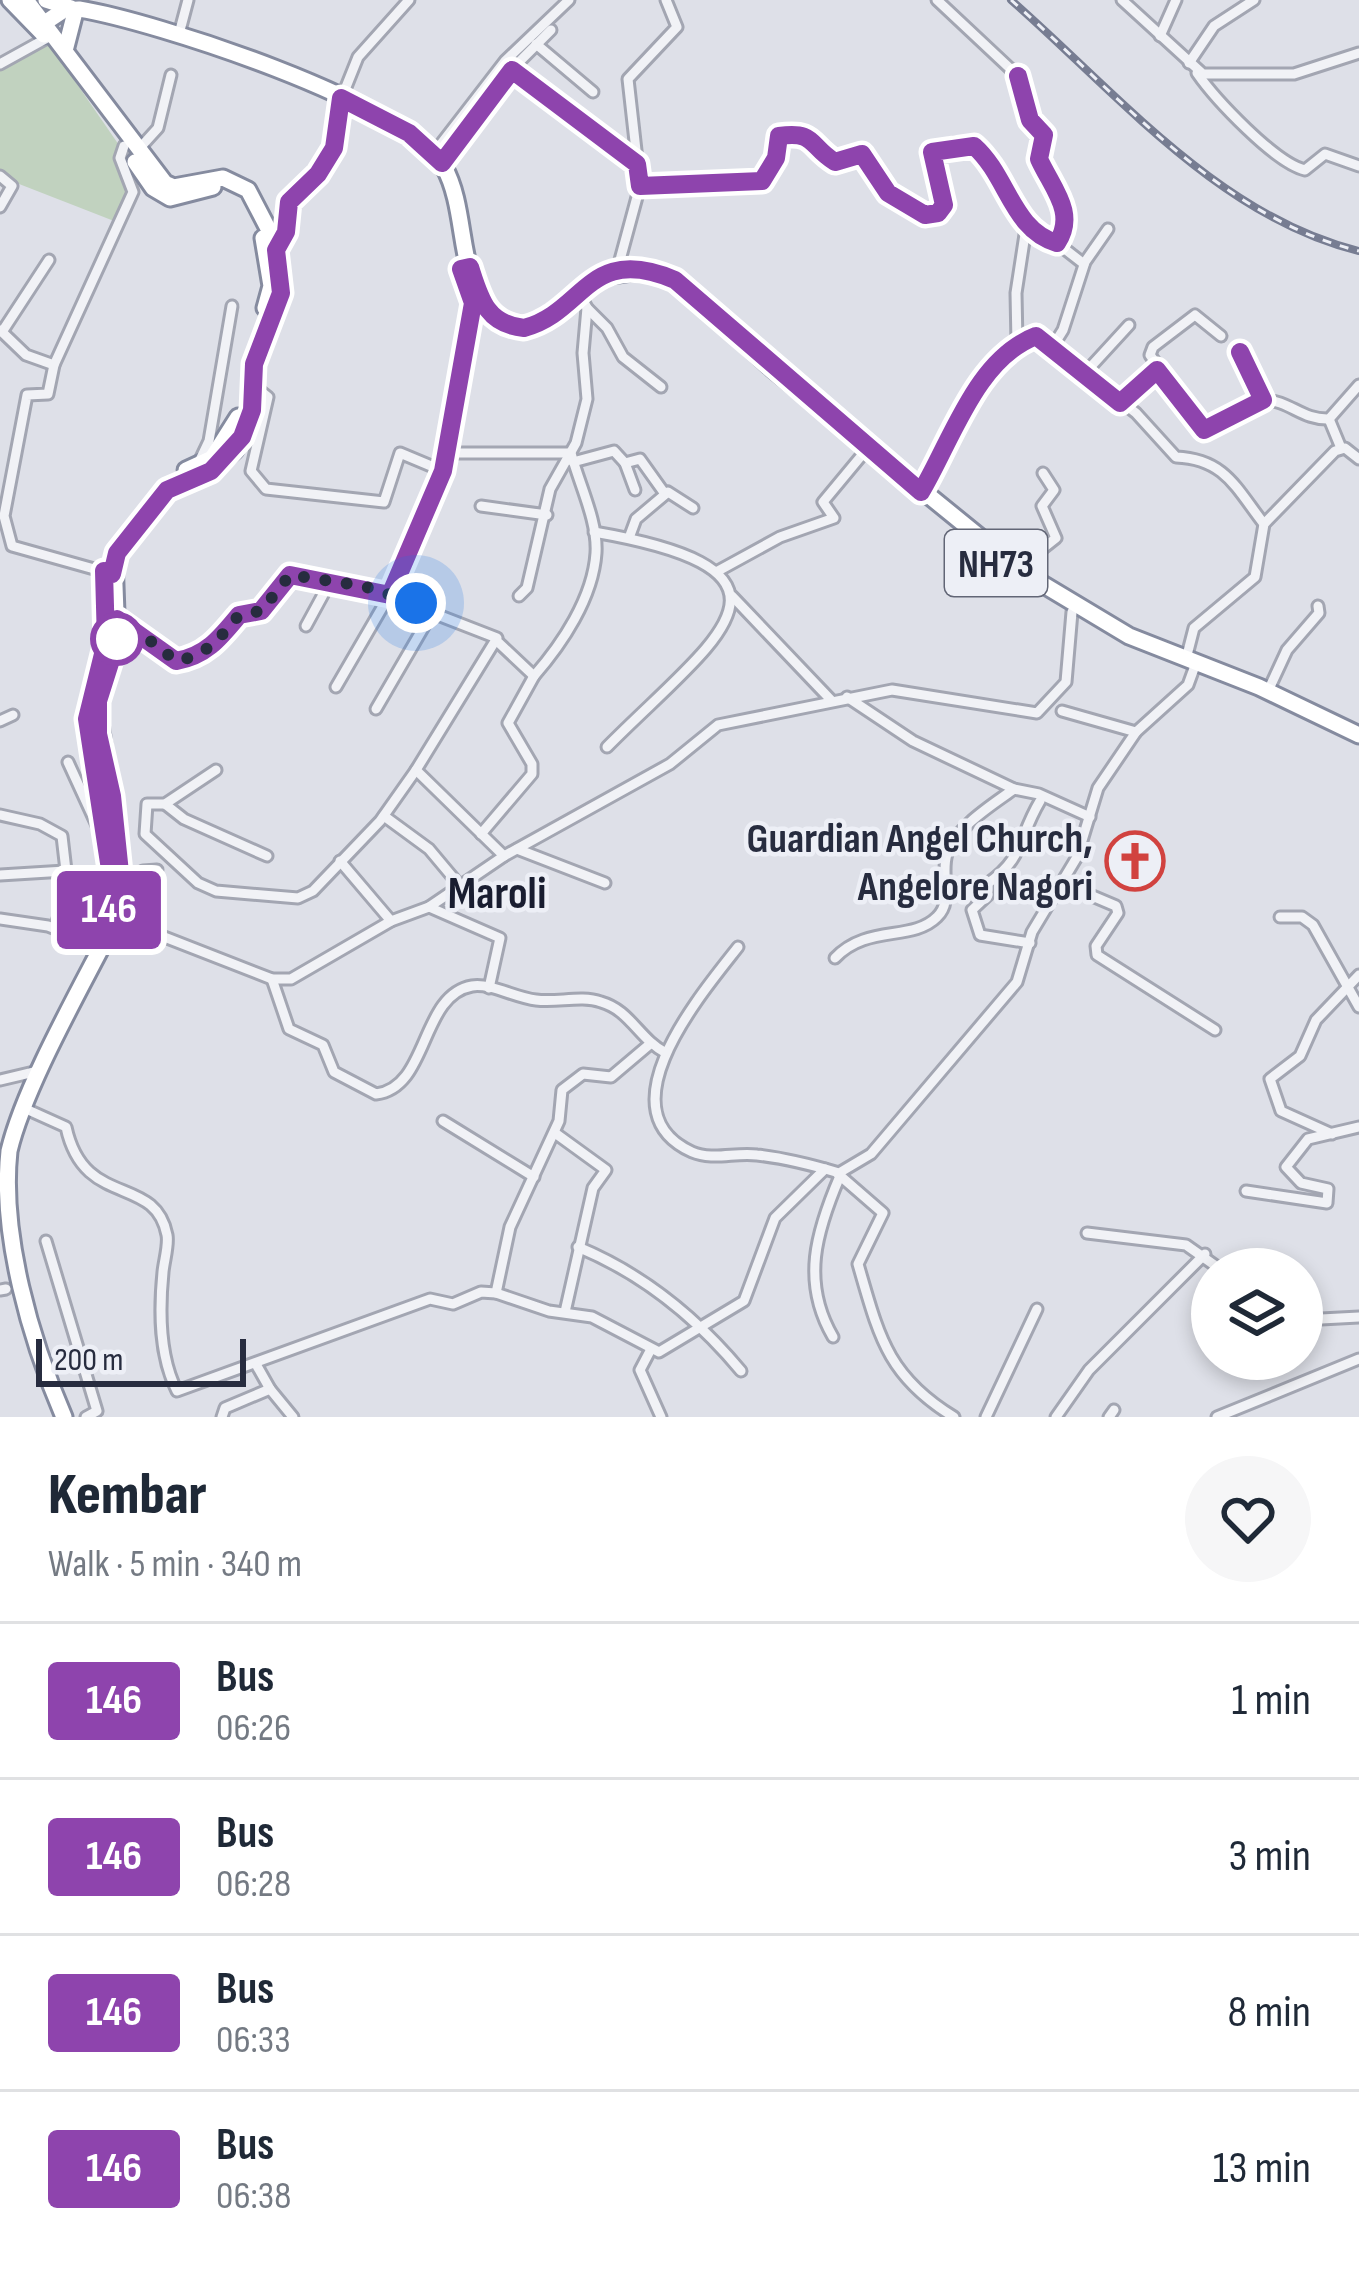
<!DOCTYPE html>
<meta charset="utf-8">
<style>
:root{--surface:#fff;--page:#f6f6f7;--text:#1f2937;--muted:#747a83;--line:#e0e1e3}
body{margin:0;font-family:"Sofia Sans Condensed",sans-serif;background:var(--page);color:var(--text);height:100vh;display:flex;flex-direction:column;font-size:45px;white-space:nowrap}
*{box-sizing:border-box;margin:0}
p{font-size:39px;color:var(--muted)}
.icon{flex:none;width:66px;height:66px;fill:none;stroke:currentColor;stroke-width:2;stroke-linecap:round;stroke-linejoin:round}
.map{position:relative;height:1417px;overflow:hidden}
.details{display:flex;flex-direction:column;background:var(--surface);flex:1}
.details>*{flex:none}
.badge{padding:0 24px;border-radius:9px;font-size:42px;line-height:78px}
.buttons{position:absolute;left:1191px;top:1248px;display:grid;gap:24px}
.buttons a{display:grid;place-items:center;width:132px;height:132px;border-radius:50%;background:var(--surface);box-shadow:0 6px 18px #0003;font-size:60px}
.scale{position:absolute;left:36px;bottom:30px;width:210px;box-sizing:border-box;padding-left:12px;border:6px solid #272c3f;border-top:0;font-size:33px;line-height:42px;white-space:nowrap;color:#272c3f;-webkit-text-stroke:9px #edeff6;paint-order:stroke}
.you{position:absolute;width:60px;height:60px;margin:-30px;border:9px solid #fff;border-radius:50%;background:#1a73e8;box-shadow:0 0 0 18px #1a73e833}
.map>.badge{position:absolute;translate:-50% -50%;box-shadow:0 0 0 6px #fff}
.round{display:grid;place-items:center;flex:none;width:126px;height:126px;border-radius:63px;background:var(--page)}
.head{display:flex;align-items:center;justify-content:space-between;height:204px;padding:0 48px}
h1{font-size:57px;font-weight:800;line-height:90px}
ul{padding:0;list-style:none}
li{display:flex;align-items:center;gap:36px;height:156px;padding:0 48px;border-top:3px solid var(--line)}
li div{flex:1}
li b{display:block;font-size:45px}
li em{font-style:normal}
li .badge{min-width:132px;font-weight:700;text-align:center}
.map>svg:first-child{display:block}
</style>
<div class="map">
<svg width="1359" height="1417" viewBox="0 0 1359 1417">
<rect width="100%" height="100%" fill="#dee0e8"/>
<path fill="#c1d2bf" d="M48,42L121,148L129,192L114,221L14,182L0,171V68Z"/>
<g fill="none" stroke-linecap="round" stroke-linejoin="round">
<g stroke="#a3a6b2" stroke-width="15">
<g id="minor">
<path d="M937,0L1018,76L1030,120L1044,135L1039,159C1052,188 1077,213 1057,243L1084,264"/>
<path d="M1122,0L1203,74H1294L1359,53"/>
<path d="M179,34L188,0"/>
<path d="M1160,36L1176,0"/>
<path d="M536,44L593,92"/>
<path d="M1189,63L1214,26L1254,0"/>
<path d="M0,64L47,38"/>
<path d="M511,70L551,30"/>
<path d="M1197,73C1215,99 1275,163 1305,170L1325,154L1359,166"/>
<path d="M138,150L158,128L171,75"/>
<path d="M434,153L505,61L569,0"/>
<path d="M442,163L511,70L637,164"/>
<path d="M0,176L12,186L0,207"/>
<path d="M640,186L762,181L776,157L779,136C816,131 808,145 835,162L862,154L888,193L925,215L944,205L932,152C996,113 1000,206 1030,231C1037,237 1048,240 1057,243"/>
<path d="M276,250L286,232L289,202L318,174L335,148L338,107L358,57L409,0"/>
<path d="M617,271L640,186L628,79L677,27L666,0"/>
<path d="M587,308L607,328L623,357L661,387"/>
<path d="M0,330L26,355L54,365"/>
<path d="M2,332L49,260"/>
<path d="M1221,336L1195,315L1153,347L1150,355L1204,430L1263,400"/>
<path d="M1017,343L1016,293L1026,228"/>
<path d="M1053,346L1063,330L1085,262L1108,229"/>
<path d="M1240,351L1263,400C1290,400 1301,420 1329,419L1359,385"/>
<path d="M1085,373L1129,325"/>
<path d="M253,385L268,397L251,471L266,489L384,502L400,453L443,471"/>
<path d="M1121,403L1157,370"/>
<path d="M1329,419L1341,448"/>
<path d="M446,453H571C579,484 598,521 596,553C593,598 562,644 534,676L499,643"/>
<path d="M200,460L209,441L232,306"/>
<path d="M573,462L614,451L625,463L640,459L665,494"/>
<path d="M625,463L635,490"/>
<path d="M921,492C952,440 977,359 1036,336L1136,413L1176,457C1225,459 1236,488 1264,524"/>
<path d="M481,506L547,515"/>
<path d="M594,532C827,572 713,640 607,747"/>
<path d="M629,538L636,519L668,492L693,508"/>
<path d="M718,571L780,537L834,518L823,502L862,455"/>
<path d="M1024,573L1032,557L1056,538L1042,506L1054,490L1043,473"/>
<path d="M112,574L12,546L4,516L27,395L48,394L54,365L133,192L120,158L124,146"/>
<path d="M519,596L527,588L550,489L576,443L587,399L583,353L587,308L582,298"/>
<path d="M732,596L831,700"/>
<path d="M117,619L176,661C206,656 220,638 239,615L261,611L290,575L363,586L497,638L416,770L504,856"/>
<path d="M306,626L331,580"/>
<path d="M1186,659L1194,628L1255,577L1264,524L1335,451L1345,448L1359,459"/>
<path d="M336,687L390,594L443,471L473,303"/>
<path d="M1268,691L1287,650L1319,613L1318,606"/>
<path d="M847,697L913,741L1014,789"/>
<path d="M376,709L433,611"/>
<path d="M1062,711L1136,732"/>
<path d="M0,721L13,715"/>
<path d="M68,762L107,847"/>
<path d="M216,770L165,804H147L145,834L198,883L216,891L298,898L313,891L380,821L416,770"/>
<path d="M165,804L184,819L267,856"/>
<path d="M0,815L40,824L62,836L68,888L55,928"/>
<path d="M384,816L429,849L460,886"/>
<path d="M481,834L532,774V764L508,723L534,676"/>
<path d="M517,849L605,883"/>
<path d="M340,861L391,921"/>
<path d="M0,875L65,871"/>
<path d="M1064,884L1116,906L1118,913L1096,946L1097,955L1215,1030"/>
<path d="M120,902L135,894L143,871L157,870"/>
<path d="M429,907L500,938L489,988"/>
<path d="M108,915L272,979H291L391,921L429,907L504,856L670,764L718,725L892,690L1037,713L1066,682L1072,612"/>
<path d="M1280,917H1302L1313,925L1359,1007"/>
<path d="M0,919L48,926L94,944"/>
<path d="M1030,943L980,935L972,910L988,895L987,884C1025,857 1017,840 1040,801"/>
<path d="M738,947C702,993 601,1111 692,1152C713,1161 735,1152 757,1155C785,1158 812,1165 839,1173L871,1154L1017,982L1032,932L1077,857L1098,788L1136,732L1188,685L1196,663"/>
<path d="M835,958C867,924 912,942 937,917C954,901 940,875 947,854C956,827 992,805 1014,789L1039,794L1090,817"/>
<path d="M272,979L289,1029L323,1045L334,1072L376,1094C429,1088 420,995 472,986C491,983 516,998 536,1000C557,1003 581,995 601,1002C630,1010 639,1039 666,1053"/>
<path d="M0,1080L34,1072"/>
<path d="M26,1109L66,1127C84,1210 155,1173 167,1235C169,1245 164,1261 163,1272C159,1312 159,1356 177,1391L430,1299L453,1304L481,1292L496,1293L549,1311L592,1317L659,1352L744,1301L775,1218L825,1169"/>
<path d="M443,1121L534,1177"/>
<path d="M555,1133L606,1170L593,1188L565,1312"/>
<path d="M1332,1134L1281,1111L1270,1079L1300,1056L1316,1020L1359,975"/>
<path d="M837,1173L883,1213L858,1264C879,1336 887,1376 954,1417"/>
<path d="M1246,1191L1327,1203L1328,1189L1301,1183L1286,1167L1308,1139L1359,1127"/>
<path d="M1087,1233L1186,1245L1220,1269"/>
<path d="M46,1241L97,1411L86,1417"/>
<path d="M578,1247C643,1274 696,1317 741,1371"/>
<path d="M0,1290L6,1289"/>
<path d="M496,1293L510,1227L559,1121L562,1090L583,1074L611,1077L650,1044"/>
<path d="M1302,1320L1359,1317"/>
<path d="M833,1337C801,1282 816,1232 840,1176"/>
<path d="M650,1351L640,1370L661,1417"/>
<path d="M270,1389L293,1417"/>
<path d="M222,1417L225,1408L270,1389L257,1366"/>
<path d="M986,1417L1037,1309"/>
<path d="M1056,1417L1089,1370L1205,1254"/>
<path d="M1109,1417L1114,1410"/>
<path d="M1217,1417L1359,1359"/>
</g>
</g>
<g stroke="#858b9f" stroke-width="21">
<g id="highway">
<path d="M10,0L44,35"/>
<path d="M26,0L165,183L174,187L223,178L248,190L273,238L281,293L258,352L252,409L235,450L211,471L167,490L114,558L117,641L97,701L121,875L117,917C85,981 25,1084 9,1151C0,1235 31,1341 64,1417"/>
<path d="M46,0L71,8L74,16L66,47"/>
<path d="M40,26L64,10L79,9C154,21 407,103 444,167C471,215 453,292 505,325L534,326L598,277L644,270L675,280L772,368L1024,573L1129,636L1259,687L1359,735"/>
<path d="M135,162L153,188L170,198L213,187"/>
<path d="M263,238L271,286L265,308"/>
<path d="M186,470L212,458L238,417"/>
<path d="M101,657L106,642L105,598"/>
<path d="M97,774L105,827"/>
</g>
</g>
<use href="#minor" stroke="#f1f2f6" stroke-width="9"/>
<use href="#highway" stroke="#fff" stroke-width="15"/>
<g stroke="#777d92" stroke-width="8">
<path id="rail" d="M1011,0C1115,91 1219,217 1359,251"/>
</g>
<use href="#rail" stroke="#edeff6" stroke-width="3" stroke-dasharray="9" stroke-linecap="butt"/>
</g>
<g fill="none" stroke-linecap="round" stroke-linejoin="round">
<g stroke="#fff" stroke-width="27">
<path id="line" d="M1018,76L1030,120L1044,135L1039,159C1052,188 1077,213 1057,243C1012,230 1008,176 974,146L932,152L944,205L938,213L925,215L888,193L862,154L835,162C808,145 816,131 779,136L776,158L762,181L640,186L637,164L512,70L442,163L409,133L341,98L334,148L318,174L289,202L286,232L276,250L281,293L254,364L252,410L242,437L211,471L167,490L117,553L112,574L104,571L106,642L87,719L111,876L108,915L117,916L122,892L112,796L98,734V701L117,641V619L176,661C206,656 220,638 239,615L261,611L290,575L390,595L443,471L473,303L461,269L470,267C480,298 486,324 524,328C585,312 588,243 675,280L921,492C952,440 976,359 1036,336L1120,403L1157,370L1204,430L1263,400L1240,352"/>
</g>
<use href="#line" stroke="#8e44ad" stroke-width="18"/>
<path stroke="#272c3f" stroke-width="12" stroke-dasharray="0 21.6" d="M117,639L133,627L176,661C206,656 220,638 239,615L261,611L290,575L363,586L416,603"/>
</g>
<defs>
<g id="church-ring" transform="scale(3)"><circle r="9.5" fill="#edeff6" stroke="#d1423f" stroke-width="1.5"/><path d="M-1.2-6h2.4v3.5h3.3v2.4h-3.3V6h-2.4V-.1h-3.3v-2.4h3.3Z" fill="#d1423f"/></g>
</defs>
<g fill-rule="evenodd">
<use href="#church-ring" x="1135" y="861"/>
</g>
<circle fill="#fff" stroke="#8e44ad" stroke-width="6" cx="117" cy="639" r="24"/>
<g text-anchor="middle" stroke-width="9" stroke-linejoin="round" paint-order="stroke">
<rect fill="#edeff6" stroke="#626676" stroke-width="3" x="945" y="530" width="102" height="66" rx="9"/>
<g font-size="39" font-weight="bold" fill="#272c3f">
<text x="996" y="577">NH73</text>
</g>
<g font-size="42" font-weight="bold" fill="#272c3f" stroke="#edeff6" text-anchor="end">
<text x="1093" y="852">Guardian Angel Church,<tspan x="1093" dy="48">Angelore Nagori</tspan></text>
</g>
<g font-size="45" font-weight="bold" fill="#191d30" stroke="#edeff6">
<text x="497" y="908">Maroli</text>
</g>
</g>
</svg>
<div class="buttons">
<a><svg class="icon" aria-label="layers" viewBox="0 0 24 24"><path d="M12 4l9 5-9 5-9-5zM3 14l9 5 9-5"/></svg></a>
</div>
<div class="scale">200 m</div>
<div class="you" style="left:416px;top:603px"></div>
<b class="badge" style="left:109px;top:910px;background:#8e44ad;color:#fff">146</b>
</div>
<section class="details">
<div class="head"><div><h1>Kembar</h1><p>Walk · 5 min · 340 m</p></div><a class="round"><svg class="icon" aria-label="heart" viewBox="0 0 24 24"><path d="M12 20l-8-8c-3-5 5-10 8-4 3-6 11-1 8 4z"/></svg></a></div>
<ul>
<li><span class="badge" style="background:#8e44ad;color:#fff">146</span><div><b>Bus</b><p>06:26</p></div><em>1 min</em></li>
<li><span class="badge" style="background:#8e44ad;color:#fff">146</span><div><b>Bus</b><p>06:28</p></div><em>3 min</em></li>
<li><span class="badge" style="background:#8e44ad;color:#fff">146</span><div><b>Bus</b><p>06:33</p></div><em>8 min</em></li>
<li><span class="badge" style="background:#8e44ad;color:#fff">146</span><div><b>Bus</b><p>06:38</p></div><em>13 min</em></li>
</ul>
</section>
